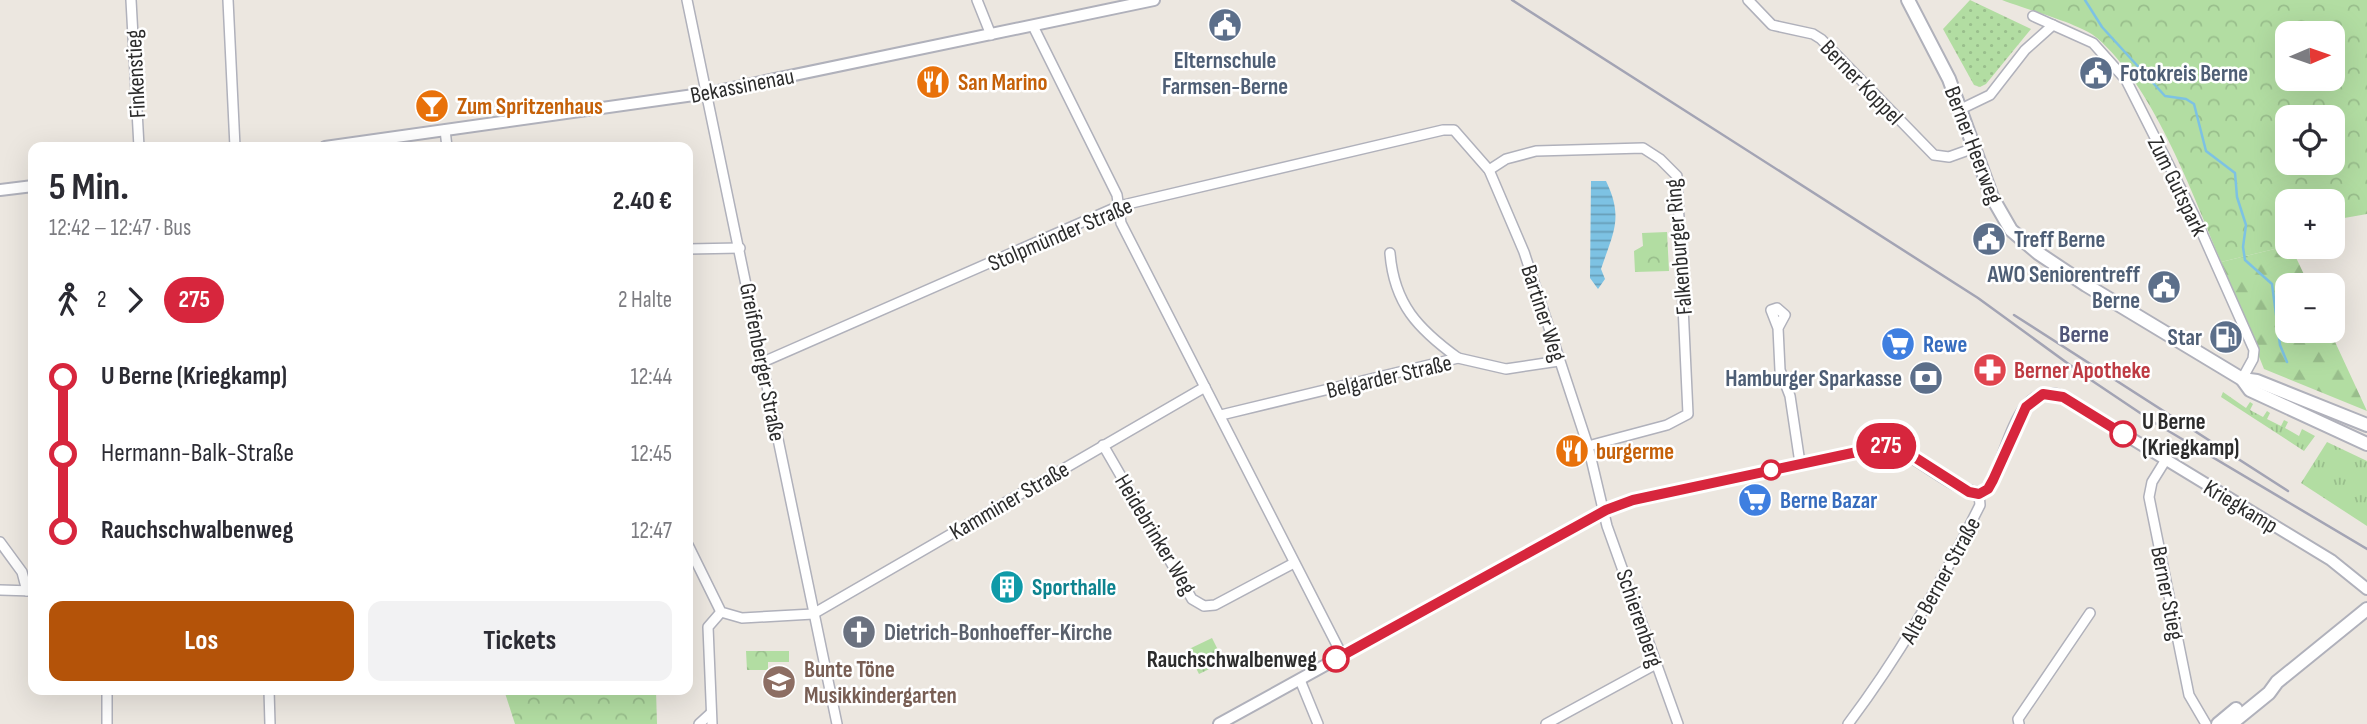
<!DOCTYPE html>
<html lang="de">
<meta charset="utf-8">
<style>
:root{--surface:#fff;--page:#f2f2f3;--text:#2b2b33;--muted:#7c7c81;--accent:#b45309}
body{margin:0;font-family:"Sofia Sans Condensed",sans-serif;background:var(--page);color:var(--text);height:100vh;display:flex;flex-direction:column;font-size:26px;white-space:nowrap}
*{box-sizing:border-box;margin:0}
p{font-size:23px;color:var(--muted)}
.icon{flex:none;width:38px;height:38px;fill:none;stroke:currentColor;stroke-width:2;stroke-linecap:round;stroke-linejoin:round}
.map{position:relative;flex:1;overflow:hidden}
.side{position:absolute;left:28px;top:142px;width:665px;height:553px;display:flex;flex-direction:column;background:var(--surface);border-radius:14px;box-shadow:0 7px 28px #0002}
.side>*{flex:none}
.badge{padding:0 14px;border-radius:23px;font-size:24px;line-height:46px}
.needle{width:46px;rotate:88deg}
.buttons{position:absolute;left:2275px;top:21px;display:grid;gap:14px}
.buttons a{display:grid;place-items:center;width:70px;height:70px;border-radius:14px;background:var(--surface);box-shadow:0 7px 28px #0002;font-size:35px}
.map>.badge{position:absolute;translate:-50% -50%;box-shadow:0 0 0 4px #fff}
.legs{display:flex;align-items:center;gap:10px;height:77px;padding:0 21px;font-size:23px}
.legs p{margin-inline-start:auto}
.summary{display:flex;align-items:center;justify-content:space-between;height:119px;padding:0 21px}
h1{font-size:38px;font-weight:700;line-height:52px}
.button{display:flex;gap:14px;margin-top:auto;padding:14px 21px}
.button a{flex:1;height:80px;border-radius:14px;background:var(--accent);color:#fff;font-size:28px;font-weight:700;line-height:80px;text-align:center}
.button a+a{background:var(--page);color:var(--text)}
ul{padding:0 21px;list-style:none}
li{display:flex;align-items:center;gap:24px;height:77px;font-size:26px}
li i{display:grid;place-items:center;width:10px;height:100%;margin:0 9px;background:currentColor}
li i::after{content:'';width:18px;height:18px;margin:-9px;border:5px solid;border-radius:50%;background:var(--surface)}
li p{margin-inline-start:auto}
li:first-child i{background:linear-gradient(#0000 50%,currentColor 0)}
li:last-child i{background:linear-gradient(currentColor 50%,#0000 0)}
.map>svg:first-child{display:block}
</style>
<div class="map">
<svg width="2367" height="724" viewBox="0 0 2367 724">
<defs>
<pattern id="grass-tufts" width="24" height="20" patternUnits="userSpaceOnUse" patternTransform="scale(1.75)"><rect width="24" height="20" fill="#b2dda2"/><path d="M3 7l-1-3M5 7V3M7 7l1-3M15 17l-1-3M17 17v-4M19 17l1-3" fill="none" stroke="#99be8c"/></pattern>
<pattern id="forest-firs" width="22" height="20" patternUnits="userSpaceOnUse" patternTransform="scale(1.75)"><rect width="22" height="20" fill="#b2dda2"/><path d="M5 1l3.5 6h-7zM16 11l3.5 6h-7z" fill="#99be8c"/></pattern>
<pattern id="park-crowns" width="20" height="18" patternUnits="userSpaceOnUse" patternTransform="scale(1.75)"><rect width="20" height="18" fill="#b2dda2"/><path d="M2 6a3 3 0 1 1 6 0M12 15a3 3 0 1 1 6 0" fill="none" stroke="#99be8c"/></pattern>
<pattern id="garden-dots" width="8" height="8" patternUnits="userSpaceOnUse" patternTransform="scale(1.75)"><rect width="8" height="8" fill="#b2dda2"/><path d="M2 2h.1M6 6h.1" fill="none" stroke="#99be8c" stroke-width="1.8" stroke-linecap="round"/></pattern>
<pattern id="water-rules" width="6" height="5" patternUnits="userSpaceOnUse" patternTransform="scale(1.75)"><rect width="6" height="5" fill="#7dc2e3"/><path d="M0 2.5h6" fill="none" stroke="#679eb8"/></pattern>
</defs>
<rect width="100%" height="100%" fill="#ece7e0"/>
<g fill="url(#grass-tufts)">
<path d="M2223,392L2246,408L2250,402L2253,404L2250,410L2263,417L2267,411L2270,413L2267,419L2281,426L2284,420L2288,422L2285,428L2299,436L2302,429L2315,436L2304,451L2221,397Z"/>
<path d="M2327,442L2367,461V526L2301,483Z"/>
</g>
<path fill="url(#forest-firs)" d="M2287,246L2291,247L2309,285H2287V331H2330L2367,411L2264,369L2221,262Z"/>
<g fill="url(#park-crowns)" fill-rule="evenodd">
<path d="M2002,0H2367V214L2333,220V201H2287V246L2221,262C2193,194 2153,86 2097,38C2081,24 2025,9 2002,0ZM2287,33H2333V79H2287ZM2287,117H2333V163H2287Z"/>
<path d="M1667,232L1669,271L1635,272L1634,251L1643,246L1642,233Z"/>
<path d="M1212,638L1224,662L1199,674L1187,650Z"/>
<path d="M746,651H789V662H768V670H747Z"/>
<path d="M504,690H656L657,724H515Z"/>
</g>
<path fill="url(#garden-dots)" d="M1970,0L2031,29L1986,84L1980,87L1974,85L1943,29Z"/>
<path fill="url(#water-rules)" d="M1591,181H1606C1624,218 1613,233 1601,269L1605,279L1598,289L1590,278Z"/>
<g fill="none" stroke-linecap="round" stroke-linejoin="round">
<path stroke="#7dc2e3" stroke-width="2.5" d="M2085,0L2102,27L2165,96L2186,99L2194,104L2206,151L2235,173L2237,197L2246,225L2243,247L2245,260L2272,284L2280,345L2287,362"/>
<g stroke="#b0b1bb" stroke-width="12">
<g id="minor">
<path d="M131,0L139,147"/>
<path d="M228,0L235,147"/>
<path d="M687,0L837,724"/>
<path d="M977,0L991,35"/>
<path d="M1748,0L1772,25L1813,34L1821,39L1934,155L1949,157L1974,148"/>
<path d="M2033,16L2093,43L2126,80L2194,215L2254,350L2253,359L2242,379"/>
<path d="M1033,26L1117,195L1121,223L1342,655"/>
<path d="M1961,109L1990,95L2025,50L2053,25"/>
<path d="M445,130L447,147"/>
<path d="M1489,170L1506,159L1536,151L1643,148L1660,159L1677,176L1688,414L1667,425L1588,446"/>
<path d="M688,249L740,248"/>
<path d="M1390,253C1394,304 1418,329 1458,358"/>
<path d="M1778,328L1785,315L1777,308L1771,310L1778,328L1780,370L1790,396L1800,463"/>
<path d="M763,362L1119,206L1443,130H1454L1489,170L1524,252L1588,446L1607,526L1678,724"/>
<path d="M1221,415L1458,358L1506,369L1559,361"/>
<path d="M1103,445L1192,599L1204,606L1215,605L1294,563"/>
<path d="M2165,461L2152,482L2149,497L2189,695L2206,724"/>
<path d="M0,542L22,572L27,591"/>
<path d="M688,545L721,612L742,618L813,614L1205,387"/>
<path d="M0,590L33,591"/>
<path d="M1300,680L1318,724"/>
<path d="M107,690V724"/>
<path d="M269,690L270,724"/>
<path d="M699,724L711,713"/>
<path d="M712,724L708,627L721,612"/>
<path d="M1546,724L1656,664"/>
<path d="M1848,724C1900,655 1942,582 1980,505L1979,494"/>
<path d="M2019,724L2018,719L2090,613"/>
</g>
</g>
<g stroke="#b0b1bb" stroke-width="14">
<g id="tertiary">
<path d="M325,147L708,93L1154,0"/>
<path d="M0,190L33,186"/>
<path d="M1219,724L1606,510L1633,500L1885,446C1914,450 1961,499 1984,492C2009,467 2013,377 2063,397L2331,560L2367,589"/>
</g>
</g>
<g stroke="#b0b1bb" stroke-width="16">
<g id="secondary">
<path d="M1908,0L1949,79L1992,197L2011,230L2038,253L2086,285L2242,379L2257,381L2367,425"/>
<path d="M2242,379L2250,390L2367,444"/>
<path d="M2218,724L2236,709"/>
<path d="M2231,724L2269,693L2277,682L2367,609"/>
</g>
</g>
<use href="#minor" stroke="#fff" stroke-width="9"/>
<use href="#tertiary" stroke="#fff" stroke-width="10"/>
<use href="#secondary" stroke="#fff" stroke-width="12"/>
<g stroke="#a3a4b4" stroke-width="2.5">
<path d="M1512,0L1978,298L2085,376L2155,423L2367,549"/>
<path d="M2014,315L2288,491"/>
</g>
</g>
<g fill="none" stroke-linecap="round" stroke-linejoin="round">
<g stroke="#fff" stroke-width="16">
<path id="line-1" d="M1336,659L1606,510L1633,500L1885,446L1908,453L1969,492L1979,494L1988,489L1993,480L2026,407L2043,394L2063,397L2123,434"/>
</g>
<use href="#line-1" stroke="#d7263d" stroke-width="10"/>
</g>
<defs>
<g id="civic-disc" transform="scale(1.75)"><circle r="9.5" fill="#5c6f8a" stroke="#fff"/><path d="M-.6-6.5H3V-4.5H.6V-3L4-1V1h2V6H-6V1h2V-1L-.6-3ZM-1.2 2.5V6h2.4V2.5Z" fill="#fff"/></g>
<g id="restaurant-disc" transform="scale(1.75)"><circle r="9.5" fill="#e8710a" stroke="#fff"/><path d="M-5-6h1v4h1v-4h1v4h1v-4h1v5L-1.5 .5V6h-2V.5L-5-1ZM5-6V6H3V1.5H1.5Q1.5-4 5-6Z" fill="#fff"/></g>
<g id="bar-disc" transform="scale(1.75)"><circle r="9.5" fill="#e8710a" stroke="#fff"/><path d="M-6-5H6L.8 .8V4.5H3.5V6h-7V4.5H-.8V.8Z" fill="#fff"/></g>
<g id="fuel-disc" transform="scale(1.75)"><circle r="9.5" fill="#5c6f8a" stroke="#fff"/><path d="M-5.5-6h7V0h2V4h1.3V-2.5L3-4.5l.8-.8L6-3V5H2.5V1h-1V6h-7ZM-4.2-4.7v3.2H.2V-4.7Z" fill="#fff"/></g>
<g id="supermarket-disc" transform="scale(1.75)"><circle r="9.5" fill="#3f7fe0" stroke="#fff"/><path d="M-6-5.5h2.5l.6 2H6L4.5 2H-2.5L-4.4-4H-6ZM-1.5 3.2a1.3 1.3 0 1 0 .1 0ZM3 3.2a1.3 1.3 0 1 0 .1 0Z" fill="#fff"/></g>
<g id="pharmacy-disc" transform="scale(1.75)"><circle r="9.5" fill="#e0444e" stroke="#fff"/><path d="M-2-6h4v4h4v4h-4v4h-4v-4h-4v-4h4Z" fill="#fff"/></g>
<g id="bank-disc" transform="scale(1.75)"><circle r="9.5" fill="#5c6f8a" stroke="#fff"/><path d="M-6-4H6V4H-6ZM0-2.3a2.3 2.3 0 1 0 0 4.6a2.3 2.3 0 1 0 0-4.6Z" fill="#fff"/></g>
<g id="building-disc" transform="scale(1.75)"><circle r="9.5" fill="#0f9aa8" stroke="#fff"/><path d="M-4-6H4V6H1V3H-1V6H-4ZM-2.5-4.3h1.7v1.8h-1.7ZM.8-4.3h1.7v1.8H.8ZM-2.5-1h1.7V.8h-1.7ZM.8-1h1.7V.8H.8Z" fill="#fff"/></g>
<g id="church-disc" transform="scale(1.75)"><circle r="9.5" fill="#6b7280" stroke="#fff"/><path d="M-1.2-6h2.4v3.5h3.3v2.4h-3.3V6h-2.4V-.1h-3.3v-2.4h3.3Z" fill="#fff"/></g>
<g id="school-disc" transform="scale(1.75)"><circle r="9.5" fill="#8d6e63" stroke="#fff"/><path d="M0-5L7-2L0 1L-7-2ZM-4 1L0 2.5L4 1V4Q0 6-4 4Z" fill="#fff"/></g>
</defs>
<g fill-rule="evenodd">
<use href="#civic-disc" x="1225" y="25"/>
<use href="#civic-disc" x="2096" y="73"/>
<use href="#restaurant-disc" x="933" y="82"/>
<use href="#bar-disc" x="432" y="106"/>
<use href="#civic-disc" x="1989" y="239"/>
<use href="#civic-disc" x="2164" y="287"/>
<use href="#fuel-disc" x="2226" y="337"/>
<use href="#supermarket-disc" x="1898" y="344"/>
<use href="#pharmacy-disc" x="1990" y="370"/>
<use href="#bank-disc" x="1926" y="378"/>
<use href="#restaurant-disc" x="1572" y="451"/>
<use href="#supermarket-disc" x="1755" y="500"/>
<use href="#building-disc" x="1007" y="587"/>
<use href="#church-disc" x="859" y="632"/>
<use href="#school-disc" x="779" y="682"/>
</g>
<g fill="#fff" stroke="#d7263d" stroke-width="3.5">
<circle cx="2123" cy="434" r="12"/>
<circle cx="1771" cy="470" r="9"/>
<circle cx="1336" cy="659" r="12"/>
</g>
<g text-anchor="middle" stroke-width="5" stroke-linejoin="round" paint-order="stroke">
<g font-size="23" font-weight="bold" fill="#4e5e75" stroke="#fff" text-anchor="end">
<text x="1225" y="68" text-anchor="middle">Elternschule<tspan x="1225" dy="26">Farmsen-Berne</tspan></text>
<text x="2120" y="81" text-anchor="start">Fotokreis Berne</text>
<text x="2014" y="247" text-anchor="start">Treff Berne</text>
<text x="2140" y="282">AWO Seniorentreff<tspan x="2140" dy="26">Berne</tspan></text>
<text x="2202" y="345">Star</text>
<text x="1902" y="386">Hamburger Sparkasse</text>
</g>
<g font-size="23" fill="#2c2c2c" stroke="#fff">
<text transform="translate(135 74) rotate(-93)" y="8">Finkenstieg</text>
<text transform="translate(1862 82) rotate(46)" y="8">Berner Koppel</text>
<text transform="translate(742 85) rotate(-11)" y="8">Bekassinenau</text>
<text transform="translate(1974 145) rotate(69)" y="8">Berner Heerweg</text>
<text transform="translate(2178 186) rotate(64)" y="8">Zum Gutspark</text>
<text transform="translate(1060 234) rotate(-23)" y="8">Stolpmünder Straße</text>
<text transform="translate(1678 247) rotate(-95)" y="8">Falkenburger Ring</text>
<text transform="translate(1544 313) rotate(72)" y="8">Bartiner Weg</text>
<text transform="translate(763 362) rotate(79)" y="8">Greifenberger Straße</text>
<text transform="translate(1389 376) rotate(-13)" y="8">Belgarder Straße</text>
<text transform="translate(1009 500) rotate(-30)" y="8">Kamminer Straße</text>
<text transform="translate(2241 506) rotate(31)" y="8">Kriegkamp</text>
<text transform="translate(1156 534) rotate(59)" y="8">Heidebrinker Weg</text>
<text transform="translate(1940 580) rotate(-61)" y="8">Alte Berner Straße</text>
<text transform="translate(2168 593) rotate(79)" y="8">Berner Stieg</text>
<text transform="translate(1640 618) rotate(71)" y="8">Schierenberg</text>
</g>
<g font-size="23" font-weight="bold" fill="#c56008" stroke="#fff" text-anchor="start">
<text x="958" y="90">San Marino</text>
<text x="457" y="114">Zum Spritzenhaus</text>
<text x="1596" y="459">burgerme</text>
</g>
<g font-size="23" font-weight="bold" fill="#366cbe" stroke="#fff" text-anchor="start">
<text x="1923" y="352">Rewe</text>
<text x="1780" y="508">Berne Bazar</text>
</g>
<g font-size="23" font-weight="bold" fill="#be3a42" stroke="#fff" text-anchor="start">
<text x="2014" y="378">Berner Apotheke</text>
</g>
<g font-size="23" font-weight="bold" fill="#2c2c2c" stroke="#fff" text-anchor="start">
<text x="2142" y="429">U Berne<tspan x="2142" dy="26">(Kriegkamp)</tspan></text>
<text x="1317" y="667" text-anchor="end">Rauchschwalbenweg</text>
</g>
<g font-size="23" font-weight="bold" fill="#0d838f" stroke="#fff" text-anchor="start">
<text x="1032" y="595">Sporthalle</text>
</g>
<g font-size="23" font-weight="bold" fill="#5b616d" stroke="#fff" text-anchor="start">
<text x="884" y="640">Dietrich-Bonhoeffer-Kirche</text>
</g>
<g font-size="23" font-weight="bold" fill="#785e54" stroke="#fff" text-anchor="start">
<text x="804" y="677">Bunte Töne<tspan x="804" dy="26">Musikkindergarten</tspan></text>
</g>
<g font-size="24" font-weight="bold" fill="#505578" stroke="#fff">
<text x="2084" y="342">Berne</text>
</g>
</g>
</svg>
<div class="buttons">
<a><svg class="needle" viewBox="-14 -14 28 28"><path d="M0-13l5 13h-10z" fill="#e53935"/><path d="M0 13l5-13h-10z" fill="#7c7c81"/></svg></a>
<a><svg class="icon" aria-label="locate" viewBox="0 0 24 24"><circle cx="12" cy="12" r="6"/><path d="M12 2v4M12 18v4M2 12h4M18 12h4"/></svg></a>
<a>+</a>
<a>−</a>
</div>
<b class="badge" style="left:1886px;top:446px;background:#d7263d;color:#fff">275</b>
<section class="side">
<div class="summary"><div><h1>5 Min.</h1><p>12:42 – 12:47 · Bus</p></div><b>2.40 €</b></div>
<div class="legs"><svg class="icon" aria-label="walk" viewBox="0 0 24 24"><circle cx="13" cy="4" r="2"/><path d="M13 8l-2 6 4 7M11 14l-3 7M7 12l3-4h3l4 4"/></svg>2<svg class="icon" aria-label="forward" viewBox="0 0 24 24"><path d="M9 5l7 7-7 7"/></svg><b class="badge" style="background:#d7263d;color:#fff">275</b><p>2 Halte</p></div>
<ul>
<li><i style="color:#d7263d"></i><b>U Berne (Kriegkamp)</b><p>12:44</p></li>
<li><i style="color:#d7263d"></i><span>Hermann-Balk-Straße</span><p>12:45</p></li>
<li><i style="color:#d7263d"></i><b>Rauchschwalbenweg</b><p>12:47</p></li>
</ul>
<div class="button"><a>Los</a><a>Tickets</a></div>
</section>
</div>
